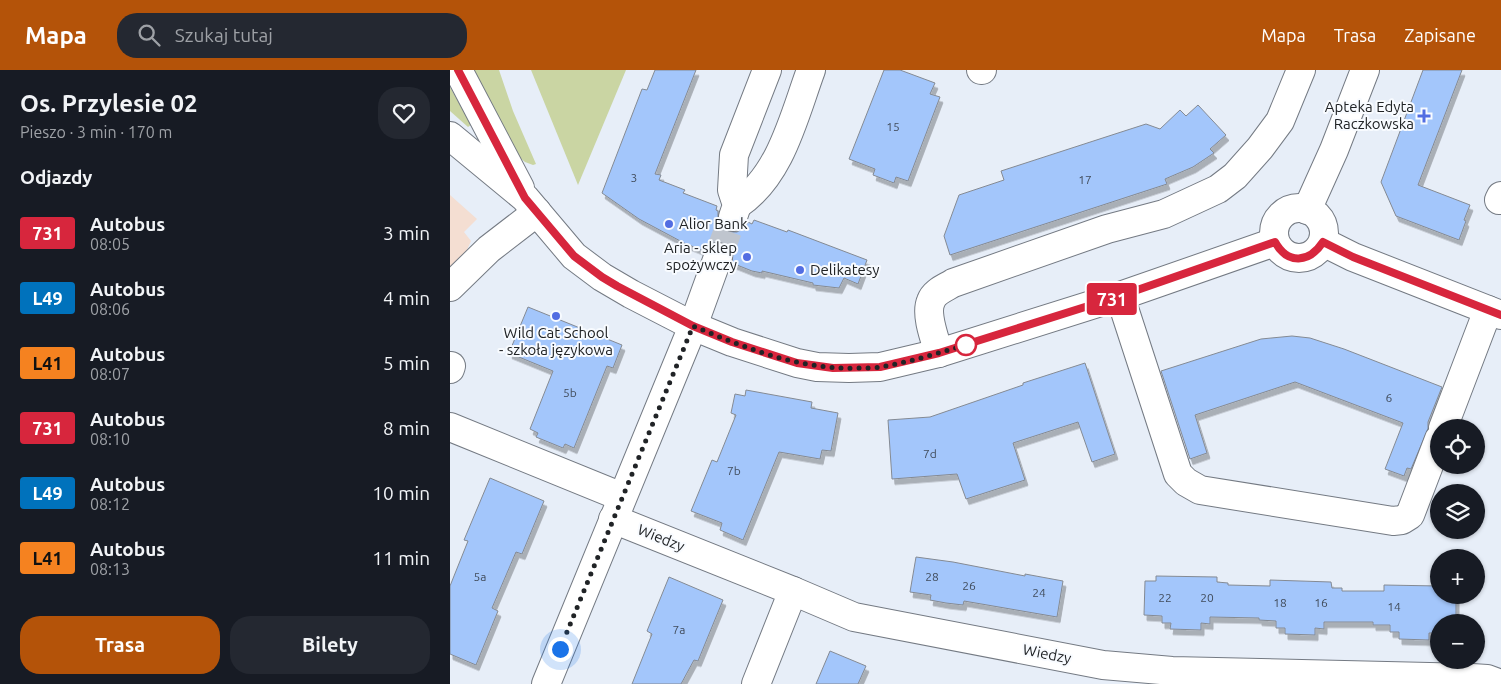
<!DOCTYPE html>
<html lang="pl">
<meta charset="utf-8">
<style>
:root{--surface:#171b24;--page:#242831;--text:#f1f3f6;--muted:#9ea1a6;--accent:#b45309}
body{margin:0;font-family:Ubuntu,sans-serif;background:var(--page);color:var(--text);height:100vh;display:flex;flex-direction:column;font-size:19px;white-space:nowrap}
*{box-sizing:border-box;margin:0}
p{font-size:16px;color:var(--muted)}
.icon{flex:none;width:28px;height:28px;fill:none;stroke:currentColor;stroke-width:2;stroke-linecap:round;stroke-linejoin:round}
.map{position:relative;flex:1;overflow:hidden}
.sheet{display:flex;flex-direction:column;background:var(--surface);width:450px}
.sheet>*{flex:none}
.badge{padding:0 10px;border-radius:4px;font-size:18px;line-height:32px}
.buttons{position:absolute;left:980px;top:349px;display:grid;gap:10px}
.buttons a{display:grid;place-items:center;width:55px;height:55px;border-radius:50%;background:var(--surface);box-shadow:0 1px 4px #0004;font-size:25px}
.you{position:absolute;width:25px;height:25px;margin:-12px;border:4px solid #fff;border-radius:50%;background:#1a73e8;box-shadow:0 0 0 8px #1a73e833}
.map>.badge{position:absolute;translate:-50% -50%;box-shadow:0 0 0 2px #fff}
h2{padding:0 20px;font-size:19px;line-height:45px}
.round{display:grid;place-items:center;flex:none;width:52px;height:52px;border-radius:20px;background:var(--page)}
.overview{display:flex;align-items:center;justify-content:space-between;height:85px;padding:0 20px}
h1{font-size:24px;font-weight:600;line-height:38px}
.primary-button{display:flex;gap:10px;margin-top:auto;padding:10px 20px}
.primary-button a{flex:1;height:58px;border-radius:20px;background:var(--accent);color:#fff;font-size:20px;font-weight:600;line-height:58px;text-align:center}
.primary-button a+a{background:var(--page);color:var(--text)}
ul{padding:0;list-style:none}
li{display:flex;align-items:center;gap:15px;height:65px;padding:0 20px}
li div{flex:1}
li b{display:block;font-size:19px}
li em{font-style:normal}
li .badge{min-width:55px;font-weight:700;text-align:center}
header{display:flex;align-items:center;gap:30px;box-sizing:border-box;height:70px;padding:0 25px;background:var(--accent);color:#fff}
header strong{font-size:24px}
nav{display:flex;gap:28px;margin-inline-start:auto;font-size:18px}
.search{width:350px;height:45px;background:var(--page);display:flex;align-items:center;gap:12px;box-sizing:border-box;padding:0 18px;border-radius:20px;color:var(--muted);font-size:19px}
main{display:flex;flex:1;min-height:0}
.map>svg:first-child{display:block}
</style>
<header>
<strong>Mapa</strong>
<div class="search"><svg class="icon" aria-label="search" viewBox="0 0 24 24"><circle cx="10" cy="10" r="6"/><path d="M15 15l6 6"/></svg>Szukaj tutaj</div>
<nav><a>Mapa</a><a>Trasa</a><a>Zapisane</a></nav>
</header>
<main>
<section class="sheet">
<div class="overview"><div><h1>Os. Przylesie 02</h1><p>Pieszo · 3 min · 170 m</p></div><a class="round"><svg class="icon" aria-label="heart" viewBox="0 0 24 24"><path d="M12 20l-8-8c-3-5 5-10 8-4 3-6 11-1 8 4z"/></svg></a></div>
<h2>Odjazdy</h2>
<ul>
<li><span class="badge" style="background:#d7263d;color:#fff">731</span><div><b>Autobus</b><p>08:05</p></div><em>3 min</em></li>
<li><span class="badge" style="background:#0072bc;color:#fff">L49</span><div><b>Autobus</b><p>08:06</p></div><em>4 min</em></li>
<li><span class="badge" style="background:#f58220;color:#111">L41</span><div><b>Autobus</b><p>08:07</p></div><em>5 min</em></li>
<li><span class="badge" style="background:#d7263d;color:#fff">731</span><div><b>Autobus</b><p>08:10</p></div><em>8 min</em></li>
<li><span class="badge" style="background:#0072bc;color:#fff">L49</span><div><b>Autobus</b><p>08:12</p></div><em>10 min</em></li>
<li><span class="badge" style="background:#f58220;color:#111">L41</span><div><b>Autobus</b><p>08:13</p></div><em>11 min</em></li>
</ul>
<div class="primary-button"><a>Trasa</a><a>Bilety</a></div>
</section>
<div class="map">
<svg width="1051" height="614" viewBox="0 0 1051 614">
<defs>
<filter id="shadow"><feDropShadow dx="3" dy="5.5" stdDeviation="0" flood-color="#0004"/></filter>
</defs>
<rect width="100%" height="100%" fill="#e7eef8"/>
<path fill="#f4ded2" d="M0,125L27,149L14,162L21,171L12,191L0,201Z"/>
<g fill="#cad5a3">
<path d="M23,0H49L63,41L86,94L83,95L75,92L69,87Z"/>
<path d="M81,0H176L128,115Z"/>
<path d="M0,17L21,55L18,57L0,41Z"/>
</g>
<g fill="#a3c6fb" stroke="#848a93" filter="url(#shadow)">
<path d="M205,0H246L205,104L211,105L209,110L235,120L233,123L267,136L266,140L268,141V151L272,158L278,162H287L294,158L298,152L302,154L304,150L337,162L338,160L417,190L408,214L394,208L389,218L363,215V213L312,201V203L302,201L282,193L283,184L280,177L274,173L265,172L258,175L254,181L234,173L189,149L152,123L192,19L197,20Z"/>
<path d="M434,0H450L485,13L480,24L490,27L458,111L446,107L444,113L423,105L425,99L399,89Z"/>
<path d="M973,0H1012L968,115L1020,135L1014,150L1016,151L1009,170L946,146L931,112Z"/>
<path d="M748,35L776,65L760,79L764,83L743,97L715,109L717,114L500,185L494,166L509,125L554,110L551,101L665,64L696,54L710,59L730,40L736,46Z"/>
<path d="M78,237L172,275L163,298L157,296L124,378L115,374L113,378L86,367L88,363L80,359L103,301L59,283Z"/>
<path d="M842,266L860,268L894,279L992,317L978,352V359L961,399L957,398L954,406L935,399L953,353L845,312L745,345L757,383L740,389L711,301L811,269Z"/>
<path d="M635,293L665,384L642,392L628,352L563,373L575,410L516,429L507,404L442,409L438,350L480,347L573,315V313Z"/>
<path d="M296,320L362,332L361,338L388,343L381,381L372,380L370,389L329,382L293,470L270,460L272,453L241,441L262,390L267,392L286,345L281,343L285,324L295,326Z"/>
<path d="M40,408L94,431L72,484L66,482L42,538L48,541L26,595L0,584V516L18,471L14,470Z"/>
<path d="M466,487L503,492L575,506V504L613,511L607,547L514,531L513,535L496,533L480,530L481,525L460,522Z"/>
<path d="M706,506L767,507V512L778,513V515L820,516V510L881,512L882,518H892V521H934V515L989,516V525H1006V552H989L988,563H979V570L949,569V562H940V555H923V552H874V559L865,558V565L835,564V558H826V551L809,550V548L760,547V554L751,553V560L720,559L721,553H712V546L694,545L695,511H706Z"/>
<path d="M219,507L273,530L248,591L244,590L231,614H182L202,564L197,561Z"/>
<path d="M380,581L416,596L408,614H366Z"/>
</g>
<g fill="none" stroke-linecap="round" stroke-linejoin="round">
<path stroke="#bfc5ce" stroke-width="28" stroke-dasharray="28 14" stroke-linecap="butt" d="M268,187L283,147"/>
<g stroke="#747a83" stroke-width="30">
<g id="minor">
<path d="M8,0L70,118"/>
<path d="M531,0H532"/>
<path d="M0,66L75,128L124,186L152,207L181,224L243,256L282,272L347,293L367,297L399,298L430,297L489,283L670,226L825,172"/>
<path d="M1049,130L1051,126"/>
<path d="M287,135C331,106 344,46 361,0"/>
<circle cx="849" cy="163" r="25"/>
<path d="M857,140L884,80L915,0"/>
<path d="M283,147L287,135L282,120L284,85L317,0"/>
<path d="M873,172L903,187L1051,245"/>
<path d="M0,217L39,179L87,142"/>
<path d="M670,226L728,404L736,412L750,420L943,451L952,450L960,445L989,369"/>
<path d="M489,283C485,270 475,244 481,231C484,222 495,218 503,213L657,159L714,144L768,119L785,106L810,78L830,51L851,0"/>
<path d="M0,299L1,296"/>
<path d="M0,357L172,427"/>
<path d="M993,358L1038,240"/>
<path d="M163,449L343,521L404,547L653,595L722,601L1022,608L1037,609L1051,614"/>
<path d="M96,614L243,256L268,187"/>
<path d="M306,614L343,521"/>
</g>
</g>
<use href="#minor" stroke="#fff" stroke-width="28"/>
</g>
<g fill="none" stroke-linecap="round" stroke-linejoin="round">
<g stroke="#fff" stroke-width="11">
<path id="line" d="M8,0L75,128L124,186L152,207L167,216L243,256L282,272L347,293L383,298L430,297L489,283L670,226L825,172C838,195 859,193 873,172L903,187L1051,245"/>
</g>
<use href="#line" stroke="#d7263d" stroke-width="8"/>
<path stroke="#202326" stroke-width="5" stroke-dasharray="0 9" d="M110,579L243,256C296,278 349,300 408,298C416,298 424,298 431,297C460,292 488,283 516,275"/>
</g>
<g fill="#526de2" stroke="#f8fbff" stroke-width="2">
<path d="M971.5 38.5h5v5h5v5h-5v5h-5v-5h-5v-5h5z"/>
<circle cx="219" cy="154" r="5"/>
<circle cx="297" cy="187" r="5"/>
<circle cx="350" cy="200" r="5"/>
<circle cx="106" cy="246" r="5"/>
</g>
<circle fill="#fff" stroke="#d7263d" stroke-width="2.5" cx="516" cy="275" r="10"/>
<g text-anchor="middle" stroke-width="4" stroke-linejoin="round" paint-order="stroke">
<g font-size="12" fill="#414c5b">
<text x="443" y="61">15</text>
<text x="184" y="112">3</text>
<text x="635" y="114">17</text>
<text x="120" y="327">5b</text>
<text x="939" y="332">6</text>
<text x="480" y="388">7d</text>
<text x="284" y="405">7b</text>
<text x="30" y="511">5a</text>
<text x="482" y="511">28</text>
<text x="519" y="520">26</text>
<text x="589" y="527">24</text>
<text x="715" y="532">22</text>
<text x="757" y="532">20</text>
<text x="830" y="537">18</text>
<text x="871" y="537">16</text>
<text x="944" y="541">14</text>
<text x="229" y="564">7a</text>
</g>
<g font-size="15" fill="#202326" stroke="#f8fbff" text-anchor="end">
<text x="964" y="42">Apteka Edyta<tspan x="964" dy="17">Raczkowska</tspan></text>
<text x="229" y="159" text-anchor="start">Alior Bank</text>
<text x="287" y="183">Aria - sklep<tspan x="287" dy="17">spożywczy</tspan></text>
<text x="360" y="205" text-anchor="start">Delikatesy</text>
<text x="106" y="268" text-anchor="middle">Wild Cat School<tspan x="106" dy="17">- szkoła językowa</tspan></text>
</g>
<g font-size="15" fill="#202326" stroke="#f8fbff">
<text transform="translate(211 468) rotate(22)" y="5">Wiedzy</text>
<text transform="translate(597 584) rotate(11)" y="5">Wiedzy</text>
</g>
</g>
</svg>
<div class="buttons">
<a><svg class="icon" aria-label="locate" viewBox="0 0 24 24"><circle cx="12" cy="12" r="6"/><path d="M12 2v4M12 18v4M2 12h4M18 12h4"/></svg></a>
<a><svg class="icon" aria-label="layers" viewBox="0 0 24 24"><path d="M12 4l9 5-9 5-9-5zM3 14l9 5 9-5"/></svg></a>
<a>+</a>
<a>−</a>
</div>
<div class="you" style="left:110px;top:579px"></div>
<b class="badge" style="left:662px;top:229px;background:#d7263d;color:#fff">731</b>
</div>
</main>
